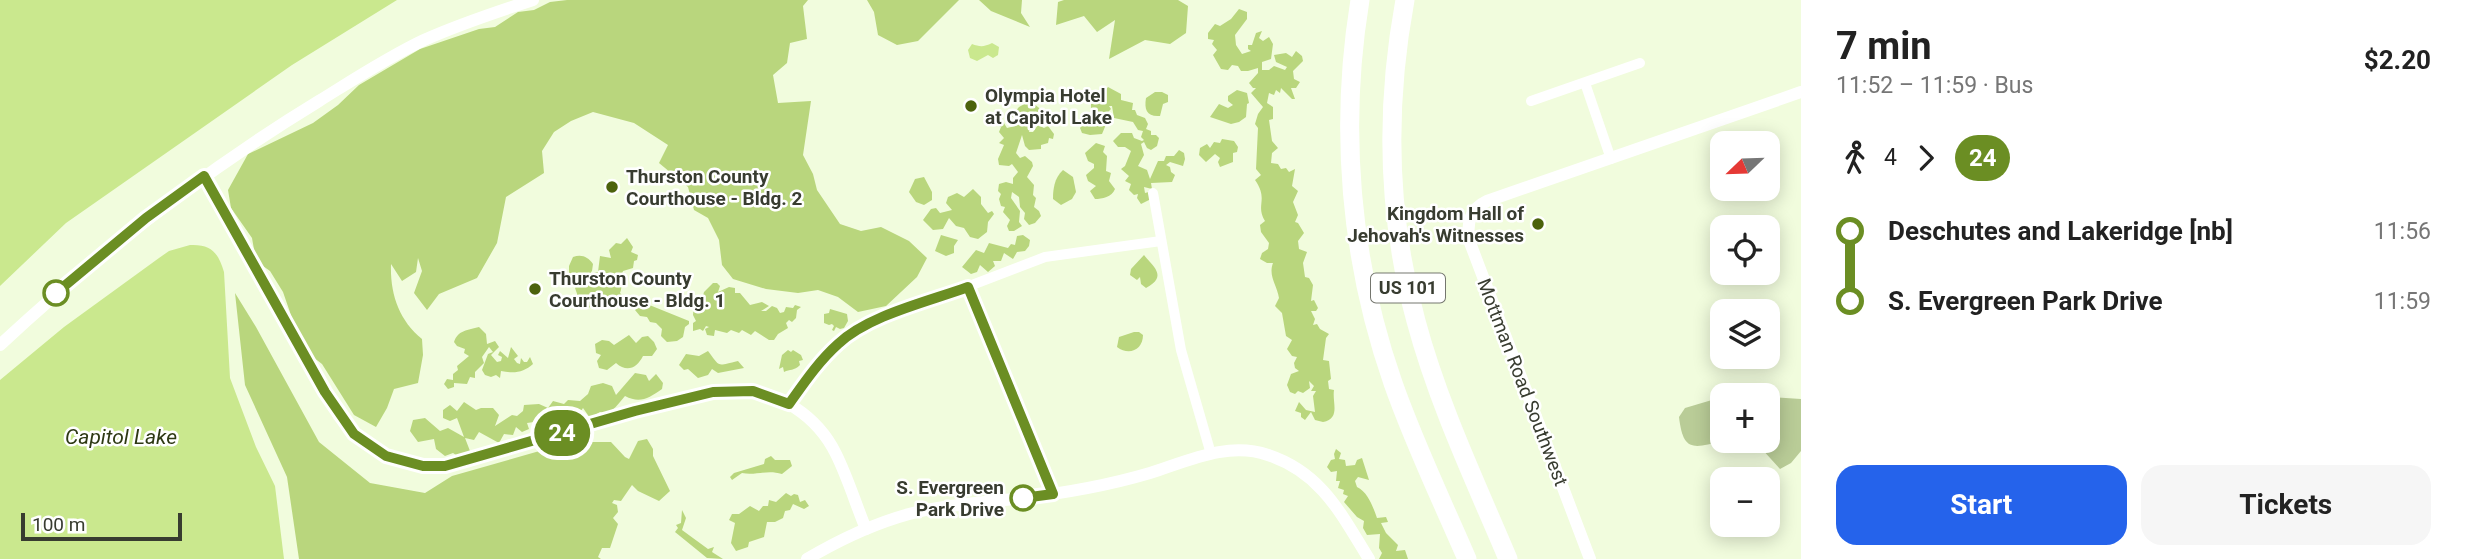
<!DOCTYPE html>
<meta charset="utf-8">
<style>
:root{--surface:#fff;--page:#f6f6f6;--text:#222;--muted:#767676;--accent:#2563eb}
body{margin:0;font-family:Roboto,sans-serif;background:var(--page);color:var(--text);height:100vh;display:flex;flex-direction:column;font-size:26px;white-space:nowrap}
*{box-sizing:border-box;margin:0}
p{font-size:23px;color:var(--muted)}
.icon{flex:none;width:38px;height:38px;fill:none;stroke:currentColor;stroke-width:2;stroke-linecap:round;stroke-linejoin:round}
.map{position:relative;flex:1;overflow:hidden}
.panel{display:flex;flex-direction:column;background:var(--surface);width:665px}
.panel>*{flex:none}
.badge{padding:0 14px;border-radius:23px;font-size:24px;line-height:46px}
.needle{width:46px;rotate:247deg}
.tools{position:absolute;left:1710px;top:131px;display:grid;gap:14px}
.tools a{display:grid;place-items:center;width:70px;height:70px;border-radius:14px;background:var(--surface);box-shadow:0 4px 18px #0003;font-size:35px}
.scale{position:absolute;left:21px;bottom:18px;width:161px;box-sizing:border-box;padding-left:7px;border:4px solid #383c30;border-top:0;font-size:19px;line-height:24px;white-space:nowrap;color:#383c30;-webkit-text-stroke:5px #fff;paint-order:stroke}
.map>.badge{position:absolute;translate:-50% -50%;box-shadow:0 0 0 4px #fff}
.legs{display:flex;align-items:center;gap:10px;height:77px;padding:0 35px;font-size:23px}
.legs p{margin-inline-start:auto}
.overview{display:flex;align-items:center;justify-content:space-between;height:119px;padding:0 35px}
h1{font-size:38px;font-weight:700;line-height:52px}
.cta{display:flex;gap:14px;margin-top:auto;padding:14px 35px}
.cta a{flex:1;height:80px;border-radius:21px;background:var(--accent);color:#fff;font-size:28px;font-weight:700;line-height:80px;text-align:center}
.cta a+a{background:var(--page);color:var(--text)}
ul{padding:0 35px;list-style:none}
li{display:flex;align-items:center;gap:24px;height:70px;font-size:26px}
li i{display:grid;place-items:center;width:10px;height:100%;margin:0 9px;background:currentColor}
li i::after{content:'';width:18px;height:18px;margin:-9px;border:5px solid;border-radius:50%;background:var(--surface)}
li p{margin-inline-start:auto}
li:first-child i{background:linear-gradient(#0000 50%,currentColor 0)}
li:last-child i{background:linear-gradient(currentColor 50%,#0000 0)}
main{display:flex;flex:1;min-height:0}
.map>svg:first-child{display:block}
</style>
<main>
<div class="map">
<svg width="1801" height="559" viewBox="0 0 1801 559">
<rect width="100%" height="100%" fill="#f1fcdd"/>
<g fill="#b9cc97">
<path d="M1722,397V441C1692,449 1683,451 1679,417L1685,408Z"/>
<path d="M1768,397L1801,399V451L1791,463L1780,469L1761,448L1746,441H1768Z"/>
</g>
<g fill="#b9d67d">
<path d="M567,0H808L803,6L807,39L790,43L787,63L773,75L778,103L811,101L803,155L813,174L817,190L840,224L861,231L881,227L909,241L927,258L917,277L886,306L858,312L838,297L818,290L798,293L766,289L733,279L722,265L719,240L708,218L694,210L688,187L659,163L668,145L634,123L593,112L571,121L554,132L542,151L544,173L506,197L497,243L477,278L439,294L427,310L414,293L422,271L418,258L416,272L402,281L391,264C390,294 399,320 422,339L423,355L418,383L394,389L387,408L376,427L354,415L322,364L309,354L293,321L283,292L270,271L256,261L252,238L231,208L228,190L248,154L313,123L338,105L359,85L420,49L479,29L495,27L518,12L534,10L550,2Z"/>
<path d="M867,0H959L918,41L897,45L878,35L874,12Z"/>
<path d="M979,0H1022L1021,13L1030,27L991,11Z"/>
<path d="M1064,0H1178L1188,6L1186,33L1170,44L1145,40L1109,59L1115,20L1097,32L1084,16L1056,25L1058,2Z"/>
<path d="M1239,9L1247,12V19L1235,35L1236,45L1242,54L1251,51L1248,49V45H1252L1256,33L1262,31L1259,38L1263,41L1269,37L1273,44L1271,59L1262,62V70H1269L1274,66L1285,70L1287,67L1276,62L1274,55L1286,53L1292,57L1296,51L1302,56L1303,61L1293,71L1294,79L1300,82L1296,88H1291L1295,99H1292L1281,88L1280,93L1276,90L1274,95L1269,93L1267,103L1273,107V119L1269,120L1272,141L1278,148L1272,153L1271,163L1278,164L1281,169L1286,168L1289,172L1295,169L1292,186L1298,191L1293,202L1298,215L1295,222L1298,223L1304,233L1298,241L1299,249L1307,252L1303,263L1305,277L1309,278L1313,285L1311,301L1314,300L1318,308L1316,311H1311L1315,319L1313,325L1317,324L1320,329L1329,334L1326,338L1323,360L1329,361L1331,379L1328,381L1329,389L1334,390C1332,403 1341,418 1323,422L1315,420L1311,412L1305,420L1301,417V413L1295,411L1299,402L1306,410L1315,412L1313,396L1316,391H1311L1314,386L1309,381L1310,388L1303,393L1298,391L1295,394L1290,392L1287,385L1291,374L1299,371L1295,368L1294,363L1297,357L1292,356L1287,349L1292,340L1286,336L1282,313L1275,306L1279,298C1277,285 1268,276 1273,263H1267L1260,259L1262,253L1268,249L1269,243L1261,232L1260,225L1265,221C1255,205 1269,200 1255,180L1261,175L1256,169L1258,128L1255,124L1258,114L1263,107L1251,93L1256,88H1253L1249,83L1258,73V68L1248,71H1241L1238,66L1232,65L1228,70L1221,69L1213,55L1217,50L1212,44L1214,40L1208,39V33L1215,24L1220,26L1231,19Z"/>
<path d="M1108,87L1121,94V100L1133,103L1132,110H1135L1137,115L1145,118L1148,124L1146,129L1151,131V135H1156L1159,138L1157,146L1151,150L1147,148L1144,142L1141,144L1144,155L1138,166L1147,170L1150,179L1158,161H1164L1166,156H1174L1179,150L1184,153L1185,159L1183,166L1170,162L1166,165L1170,167L1171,172L1175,175L1172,182L1151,183L1152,189L1144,187L1145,193L1149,192L1151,199L1141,204L1137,198L1138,194L1134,195L1129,190L1131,184L1125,181L1129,176L1121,169L1125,166L1131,151L1125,147H1118L1113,141L1121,133H1132L1134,138L1142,141L1144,140L1141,137L1143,131L1138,130L1133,122L1114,118L1112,106H1109L1111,109L1105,115L1100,113L1095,117L1091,112V104L1094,99L1100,97Z"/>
<path d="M1237,90L1247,93L1249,103L1247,104L1246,117L1239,122L1231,124L1210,117L1219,104L1228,108L1233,105L1228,101V96Z"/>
<path d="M1155,92H1162L1168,95V102L1163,104L1160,116C1147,117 1144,110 1146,98Z"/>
<path d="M1028,102L1033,103L1044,112L1040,113L1042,121L1031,125L1029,132H1033L1038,125L1044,128L1048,126L1054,134L1053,139L1049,138L1048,143L1041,145V149L1029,150L1025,146L1022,135L1016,153L1020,158L1025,156L1032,162L1033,166L1027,177L1034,185L1033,195L1036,198L1034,207L1039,211L1041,216L1035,223L1029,225L1024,219L1025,213L1020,207L1019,197L1012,192L1011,198L1020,211L1019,222L1022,226L1014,231H1009L1007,226L1010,220L1003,212L1005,207L1001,206L999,199L1001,194L998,191L999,184L1006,182L1013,184V178L1018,172L1012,164L1009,166L999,165L998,159L1004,145L999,143L1004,138L999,132L1001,127L997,125L1002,120L1007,128L1015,126V118L1011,116L1019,107Z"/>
<path d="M1103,117L1107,122L1102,134L1090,135L1082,133L1080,128C1085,121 1089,120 1097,123L1098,118Z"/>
<path d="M1222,139L1234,141L1238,147L1237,152L1233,153V162L1220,167L1218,162L1220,158L1215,154L1206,162L1199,155L1200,148L1207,144L1210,148L1214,142L1220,143Z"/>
<path d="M1096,143L1105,146L1103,152L1107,156L1106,171L1111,173L1109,181L1115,189C1112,197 1102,199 1095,199L1090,191L1096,186L1088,181L1086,175L1094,168V164L1088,161L1085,153Z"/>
<path d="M1063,170L1073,177L1076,192L1072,199L1061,205L1053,199C1053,190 1054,178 1063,170Z"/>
<path d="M924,177L932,192V200L924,205L916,202L909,192L915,179Z"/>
<path d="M973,189L981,197V204L988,213L992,211L994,214L988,222L987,232L978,239L970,237L964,228L956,226L949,218L943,229L933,230L923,220L931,209L936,208L940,213L952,210L946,203L948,197L957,193L964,197Z"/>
<path d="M941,235L958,240L954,246V253L946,256L935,251Z"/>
<path d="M1023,235L1030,240L1029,246L1025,251L1017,252L1013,259L1004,253L1001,261H993L995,266L988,272L980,265L977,272L971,274L962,267L976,250L984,253L989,243L1008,248L1011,244L1015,245L1017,236Z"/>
<path d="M627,238L633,247L631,252L638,255L637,260L634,261L633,268L623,271C620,279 623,286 620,293L626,299L625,304L620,308L612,306L603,297L599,303L588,308L581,305L575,288L580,279H575L569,274V266L573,257C582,254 588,257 593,264L592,271L586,278L588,280V285L600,286L591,277L594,273L598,272L600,256L611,258L609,250L616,243L621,244Z"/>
<path d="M1144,255C1152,266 1169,276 1146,288L1141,284L1140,277L1137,280L1130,275L1131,269Z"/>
<path d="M713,283H717L720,286L718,292L729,287L735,288V293H740L750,305L762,302L769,306L761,311H766L772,306L777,308L780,313L784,312L786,307L793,308L795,305L801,307L797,310L796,318L792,322L789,320L786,323L788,328L778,334L774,340H769L755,331L751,335L742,330L739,333L731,330L727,333L715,330L714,336L707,335L705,329L709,327L706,326L703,331L700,329L693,331V323L696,321L693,315L694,305L702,300L704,292Z"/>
<path d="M235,293L256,327L319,442L370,483L425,493L452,476L571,442H611L625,457L629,459L638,441L647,439L653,449V456L670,491L659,501L638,491L632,485L621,501L614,500L612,503L617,505L618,512L613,518L618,524L610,548H602L598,557L601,559H299L287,477L245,385Z"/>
<path d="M642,302L689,321V324L685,327L683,337L677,341L667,342L661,336L662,329L656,323L650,322L647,317L640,316L635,310Z"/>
<path d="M830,309L847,314L848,321L844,328L840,329L836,327L834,331L832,330L834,326L832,324L829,325L824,323V314L829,313Z"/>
<path d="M479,327L486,334L487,344L495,341L499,347L491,355L497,362L501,361L502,357L498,355L500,351L508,358L511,347L518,356L514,359L517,363L520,364L521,358L524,362H527L530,357L533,364C524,372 515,374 501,371L500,378L496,375L491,377L485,375L482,370L488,354L493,352L489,347L482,357L484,363L475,372V378L470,377L467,384L454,383V387L448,389L444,384L447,379L453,380V374L458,370L457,366L469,356L464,353L465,349L457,346L454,342C458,330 468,330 479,327Z"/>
<path d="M1134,332H1139L1143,335C1143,350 1129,356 1117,347L1119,337Z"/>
<path d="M629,335L636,343L642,337L648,336L654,342L657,349L652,356H643C637,368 627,373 616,363L607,370L599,368L597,361L601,355L596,353L595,344L602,340L609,341L614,345Z"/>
<path d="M788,350L791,352L793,350L801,355L803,360L799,361L800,365C794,371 790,369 784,372L783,367L779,369L782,355Z"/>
<path d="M708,351C721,368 716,366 738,361L744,368L718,373L712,369L708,375L698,378L688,369L684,370L679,365L686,354L699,356Z"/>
<path d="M635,373L646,375L649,381L656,374L663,383L662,389C649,398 640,404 625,396C618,404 612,415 600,412L590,418L583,408L579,414L571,415L567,413L559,417L547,418V425L541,428L534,422L527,423L529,429L522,432L516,427L513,435L504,434L499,443L479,432L474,440L465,438L470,451L459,457L453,453L445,456L436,449L434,439L418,442L410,431L413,420L425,418L440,431L448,428L464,437L457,418L450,421L443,418V410L450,405L457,411L464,402L476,410L481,408H493L499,415L495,426L512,415L517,416L523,411L524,405L539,404L548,408L553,401L564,404L568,400L580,401L588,394L591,386L603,383L612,386L616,395Z"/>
<path d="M1336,449L1341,453L1339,459L1345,460L1346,466L1355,465L1357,460L1362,458L1369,480L1358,477L1355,481L1357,487C1368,492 1373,507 1377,518L1386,517L1388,522L1381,523L1386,533L1398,545L1396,551L1405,550L1408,559H1379L1382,553L1379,548L1380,534L1367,535L1363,528L1364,521L1357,517L1344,502L1348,496L1343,494L1344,490L1338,488L1340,481H1336L1337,471L1331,472L1327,467L1331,460L1335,459L1334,454Z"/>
<path d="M771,456L775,460H790L792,466L782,474C767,469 756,476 742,473L732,480L730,477L734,473L764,464L765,459Z"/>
<path d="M786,493L791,496L794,494L798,495L800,502L805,500L809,506L804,509L793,504L790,510L785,511L783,518L775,522H767L764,537L749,542L748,547L736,551L731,543L735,523L729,520L732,514H739L750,506L759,511L763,506H768L769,500L776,502Z"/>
<path d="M682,510L686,518L682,530L708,549L714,547L712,552L723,559L707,558L675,532L678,528L676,525L681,523Z"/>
</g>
<g fill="#cae88e">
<path d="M0,0H397L292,65L66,223L0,286Z"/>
<path d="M992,43L999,47L998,55L993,58L988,55L977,61L970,58L968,50L972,44C980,47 984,47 992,43Z"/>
<path d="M190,245C211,244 218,252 224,272L230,378L256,447L275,486L284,559H0V380L64,327L159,258L169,251Z"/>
</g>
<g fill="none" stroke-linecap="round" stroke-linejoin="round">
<g stroke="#fff" stroke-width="10">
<path d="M1585,83L1611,159"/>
<path d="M1531,101L1640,63"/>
<path d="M1153,193L1181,350L1211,454"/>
<path d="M968,287L1053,493"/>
<path d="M789,404L810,374L838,344L870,324L1045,257L1161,241"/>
</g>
<g stroke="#fff" stroke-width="12">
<path d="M204,176L339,416C369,453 398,466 445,466L683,398C701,394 718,390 736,390C778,389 818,417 836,454C848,478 856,505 866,529"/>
<path d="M0,345C99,253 204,171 319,101C353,80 388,57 424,40C460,24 496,12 533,0"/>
<path d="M807,559C839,540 873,524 909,514C943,505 979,503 1014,499C1059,494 1106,486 1150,473C1188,461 1228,441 1268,455C1322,473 1341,514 1369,559"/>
<path d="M1590,559L1469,240C1467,222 1470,209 1487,201L1801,92"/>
</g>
<g stroke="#fff" stroke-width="19">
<path d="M1360,0C1339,128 1350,260 1393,383C1414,443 1442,501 1467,559"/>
<path d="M1405,0C1385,108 1387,215 1416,321C1438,403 1475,481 1508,559"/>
</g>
</g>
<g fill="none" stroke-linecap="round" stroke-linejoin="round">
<g stroke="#fff" stroke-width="16">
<path id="line-1" d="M56,293L146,218L204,176L325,392L354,434L386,456L423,466H445L635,411L713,392L753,391L789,404C804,383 818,362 838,344C869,315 927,302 968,287L1053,494L1023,498"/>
</g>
<use href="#line-1" stroke="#6b8e23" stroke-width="10"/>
</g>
<g fill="#4c620d" stroke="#fff" stroke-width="2.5">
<circle cx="971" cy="106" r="7"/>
<circle cx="612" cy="187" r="7"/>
<circle cx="1538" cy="224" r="7"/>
<circle cx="535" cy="289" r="7"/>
</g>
<g fill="#fff" stroke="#6b8e23" stroke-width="3.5">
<circle cx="56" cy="293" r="12"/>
<circle cx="1023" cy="498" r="12"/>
</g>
<g text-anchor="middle" stroke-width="5" stroke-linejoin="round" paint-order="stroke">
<rect fill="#fff" stroke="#74766e" stroke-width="2" x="1371" y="273.5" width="74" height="29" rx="5"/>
<g font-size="18" font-weight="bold" fill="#383c30">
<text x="1408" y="294">US 101</text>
</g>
<g font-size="19" font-weight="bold" fill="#383c30" stroke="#fff" text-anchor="start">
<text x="985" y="102">Olympia Hotel<tspan x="985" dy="22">at Capitol Lake</tspan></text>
<text x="626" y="183">Thurston County<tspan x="626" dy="22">Courthouse - Bldg. 2</tspan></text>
<text x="1524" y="220" text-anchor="end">Kingdom Hall of<tspan x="1524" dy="22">Jehovah's Witnesses</tspan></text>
<text x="549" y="285">Thurston County<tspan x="549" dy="22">Courthouse - Bldg. 1</tspan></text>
</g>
<g font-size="19" fill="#383c30" stroke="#fff">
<text transform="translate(1523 382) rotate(69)" y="7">Mottman Road Southwest</text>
</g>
<g font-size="19" font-weight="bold" fill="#383c30" stroke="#fff" text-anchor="end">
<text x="1004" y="494">S. Evergreen<tspan x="1004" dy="22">Park Drive</tspan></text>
</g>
<g font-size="21" font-style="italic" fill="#2e3914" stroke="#fff">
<text x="121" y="444">Capitol Lake</text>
</g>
</g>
</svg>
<div class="tools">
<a><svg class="needle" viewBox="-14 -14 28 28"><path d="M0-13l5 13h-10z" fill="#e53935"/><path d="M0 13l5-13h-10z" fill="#767676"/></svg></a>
<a><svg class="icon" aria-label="locate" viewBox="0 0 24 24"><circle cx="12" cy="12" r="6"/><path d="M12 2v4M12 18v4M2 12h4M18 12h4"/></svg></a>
<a><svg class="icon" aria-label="layers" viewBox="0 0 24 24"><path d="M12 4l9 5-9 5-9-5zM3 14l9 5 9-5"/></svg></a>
<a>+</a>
<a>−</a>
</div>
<div class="scale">100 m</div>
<b class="badge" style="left:562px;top:433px;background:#6b8e23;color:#fff">24</b>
</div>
<section class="panel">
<div class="overview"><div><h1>7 min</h1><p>11:52 – 11:59 · Bus</p></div><b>$2.20</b></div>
<div class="legs"><svg class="icon" aria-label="walk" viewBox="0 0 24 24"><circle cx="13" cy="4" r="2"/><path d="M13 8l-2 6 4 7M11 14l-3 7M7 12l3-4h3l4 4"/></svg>4<svg class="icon" aria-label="forward" viewBox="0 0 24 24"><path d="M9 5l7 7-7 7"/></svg><b class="badge" style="background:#6b8e23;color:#fff">24</b></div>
<ul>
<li><i style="color:#6b8e23"></i><b>Deschutes and Lakeridge [nb]</b><p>11:56</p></li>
<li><i style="color:#6b8e23"></i><b>S. Evergreen Park Drive</b><p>11:59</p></li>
</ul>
<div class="cta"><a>Start</a><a>Tickets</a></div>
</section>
</main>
